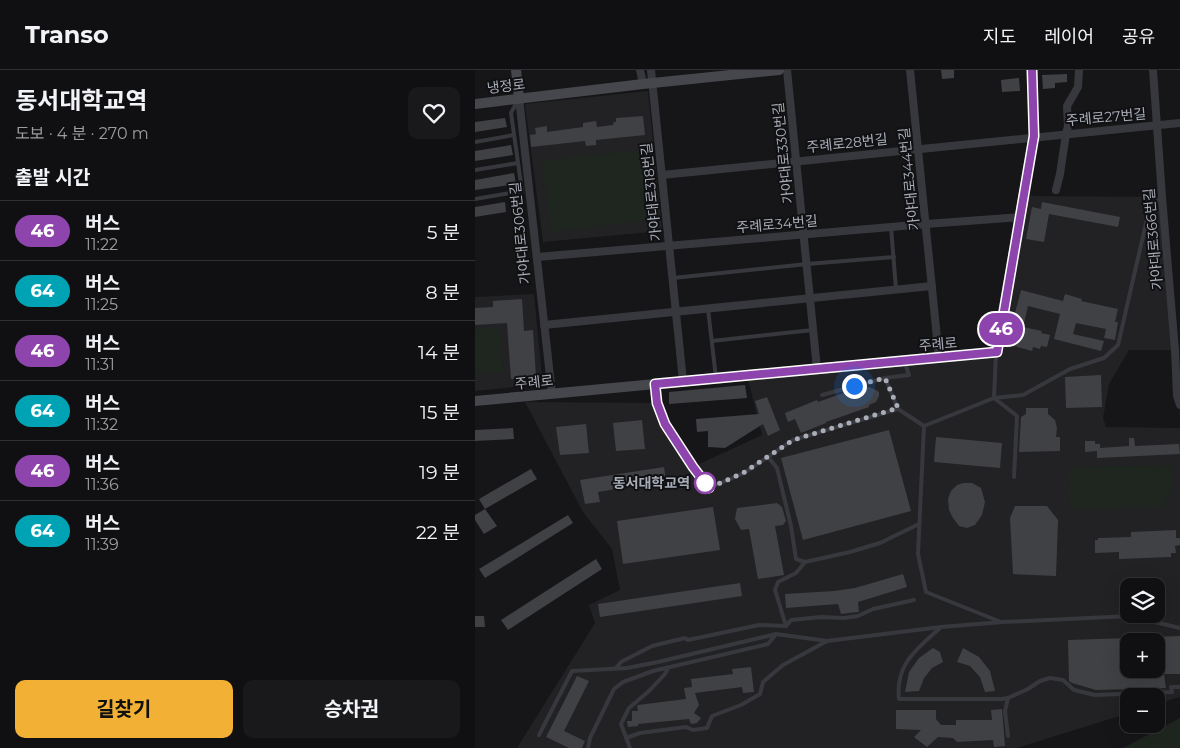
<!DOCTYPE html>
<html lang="ko">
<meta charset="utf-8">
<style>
:root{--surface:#101012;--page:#19191b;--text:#f1f3f6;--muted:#9c9d9f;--line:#303032;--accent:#f2b134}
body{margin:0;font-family:Montserrat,"Noto Sans KR",sans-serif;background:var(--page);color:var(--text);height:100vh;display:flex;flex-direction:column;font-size:19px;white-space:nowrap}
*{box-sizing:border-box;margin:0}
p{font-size:16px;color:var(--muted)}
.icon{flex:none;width:28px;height:28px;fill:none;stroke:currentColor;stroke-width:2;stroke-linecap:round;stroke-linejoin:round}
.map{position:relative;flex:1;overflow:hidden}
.panel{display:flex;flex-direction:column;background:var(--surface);width:475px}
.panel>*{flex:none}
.badge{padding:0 10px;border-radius:16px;font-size:18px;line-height:32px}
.fabs{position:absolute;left:645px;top:508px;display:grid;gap:10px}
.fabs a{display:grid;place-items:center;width:45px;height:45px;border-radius:10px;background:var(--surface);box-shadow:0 5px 20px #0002,0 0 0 1px var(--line);font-size:25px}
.you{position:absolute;width:25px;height:25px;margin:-12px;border:4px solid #fff;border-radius:50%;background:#1a73e8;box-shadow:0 0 0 8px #1a73e833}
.map>.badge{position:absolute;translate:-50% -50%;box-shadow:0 0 0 2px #fff}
h2{padding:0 15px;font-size:19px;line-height:45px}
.round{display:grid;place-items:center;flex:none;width:52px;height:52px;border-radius:10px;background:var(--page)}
.headline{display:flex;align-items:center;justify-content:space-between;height:85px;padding:0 15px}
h1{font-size:24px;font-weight:700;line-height:38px}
.action{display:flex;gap:10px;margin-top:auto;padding:10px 15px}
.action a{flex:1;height:58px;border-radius:10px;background:var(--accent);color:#111;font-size:20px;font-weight:700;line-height:58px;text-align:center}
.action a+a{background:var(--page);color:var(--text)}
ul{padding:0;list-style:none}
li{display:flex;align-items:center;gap:15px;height:60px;padding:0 15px;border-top:1px solid var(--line)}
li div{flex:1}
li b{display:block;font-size:19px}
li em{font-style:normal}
li .badge{min-width:55px;font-weight:700;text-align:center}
header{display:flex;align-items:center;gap:30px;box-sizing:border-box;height:70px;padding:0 25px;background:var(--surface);border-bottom:1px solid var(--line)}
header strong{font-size:24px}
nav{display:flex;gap:28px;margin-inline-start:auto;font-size:18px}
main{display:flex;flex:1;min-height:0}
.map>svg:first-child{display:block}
</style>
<header>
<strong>Transo</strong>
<nav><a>지도</a><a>레이어</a><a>공유</a></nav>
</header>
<main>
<section class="panel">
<div class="headline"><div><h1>동서대학교역</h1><p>도보 · 4 분 · 270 m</p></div><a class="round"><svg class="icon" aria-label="heart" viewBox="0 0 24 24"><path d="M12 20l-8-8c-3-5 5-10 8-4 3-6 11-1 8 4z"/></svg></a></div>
<h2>출발 시간</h2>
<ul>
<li><span class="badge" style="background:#8e44ad;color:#fff">46</span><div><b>버스</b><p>11:22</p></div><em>5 분</em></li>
<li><span class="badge" style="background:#00a3b4;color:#fff">64</span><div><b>버스</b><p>11:25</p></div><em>8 분</em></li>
<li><span class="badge" style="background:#8e44ad;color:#fff">46</span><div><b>버스</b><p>11:31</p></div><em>14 분</em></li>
<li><span class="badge" style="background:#00a3b4;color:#fff">64</span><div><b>버스</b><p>11:32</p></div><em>15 분</em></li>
<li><span class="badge" style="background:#8e44ad;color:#fff">46</span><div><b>버스</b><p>11:36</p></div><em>19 분</em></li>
<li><span class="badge" style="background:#00a3b4;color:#fff">64</span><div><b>버스</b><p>11:39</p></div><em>22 분</em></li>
</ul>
<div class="action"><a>길찾기</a><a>승차권</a></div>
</section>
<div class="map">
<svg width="705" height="678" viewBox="0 0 705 678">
<rect width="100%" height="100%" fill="#161618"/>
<g fill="#222225" fill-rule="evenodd">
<path d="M173,21L187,161L68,172L50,34Z"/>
<path d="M549,126L687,127L700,280H654L634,314L628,348L631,357L705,358V627L681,634V626H654V643L542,678H42L120,553L114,535L145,520L137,479L108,442L50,332L182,333L218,397L287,365L272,305L521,282ZM654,516H681V544H654ZM654,571H681V599H654Z"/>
<path d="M59,224L67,307L58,315L0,321V227Z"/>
</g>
<g fill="#1e261f">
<path d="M168,80L176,150L76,162L67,90Z"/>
<path d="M25,258L28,302L0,303V259Z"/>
<path d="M696,395L697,420L686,437L595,439L594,397Z"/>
<path d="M705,648V678H648Z"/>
</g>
<g fill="#404145">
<path d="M466,0H479V8L467,9Z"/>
<path d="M592,4V12L580,13V18L568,19L567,5Z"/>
<path d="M544,8L545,21L527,22L526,10Z"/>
<path d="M168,46L170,65L121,70V75L111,76L110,71L56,77L55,65L61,64L60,58L72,56V62L108,57V53L121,51L122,57L138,55L139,52H141V48Z"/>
<path d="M30,48L32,57L0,62V52Z"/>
<path d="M36,75L38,85L0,91V81Z"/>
<path d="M39,103L41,114L0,120V110Z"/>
<path d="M30,132L31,142L0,147V137Z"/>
<path d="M567,132L645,147L643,157L574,144L569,172L551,169L557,137L566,139Z"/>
<path d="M443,136V140L438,146H432L431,137Z"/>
<path d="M546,220L588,231L590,224L607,229L606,231L643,239L640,252H643L640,270L629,268L631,259L601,253L598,264L629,271L626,281L579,269L585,244L553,236L548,257L567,261L566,263L575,265L572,277L566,276L565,279L558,277L557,281L532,274Z"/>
<path d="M47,229L49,261L58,260L61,307L36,309L32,253L0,255V238L18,237V231Z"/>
<path d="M626,305L627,337L591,338L590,307Z"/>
<path d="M270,315L272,328L194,334V322Z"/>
<path d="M394,317L401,320L404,322V326L401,332L394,335V337L351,352V353L326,363L320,349L313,352L310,343L342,330L343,332L368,323Z"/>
<path d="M292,327L305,360L293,366L288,354L250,378L233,377V361L222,362L221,349L284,344L280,331Z"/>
<path d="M551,338H573V344L580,350L582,358L581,367H585V381L544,382L546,347L551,344Z"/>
<path d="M167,350L170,379L141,381L138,353Z"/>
<path d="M111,354L114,383L85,385L81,357Z"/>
<path d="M38,358L39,369L0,371V360Z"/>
<path d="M414,360L436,441L328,470L306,388Z"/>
<path d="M461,367L527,373L525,398L459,392Z"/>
<path d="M654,368H659L660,376L704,374L705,384L622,388V381L610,382V371H620V374H625V378L654,376Z"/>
<path d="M189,397L191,410L123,422L125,432L110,434L105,410Z"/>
<path d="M56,399L62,409L10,439L4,429Z"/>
<path d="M488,413H497L506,418L510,432L507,445L500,455L492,458L484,456L478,448L474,440L473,429L476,421L482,415Z"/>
<path d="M302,433L307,437L311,451L308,455L300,456L309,505L283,509L274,459L266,460L260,449L261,443L262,438Z"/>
<path d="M540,436H572L583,450L581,506L538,504L535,448Z"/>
<path d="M238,437L245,480L148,494L142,451Z"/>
<path d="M10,439L22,456L9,464L0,450V445Z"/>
<path d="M93,445L98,453L10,508L4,499Z"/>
<path d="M701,460V468H705V475L700,476L701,483H696V487L644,489V482L620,483V470H623V468L656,467V462Z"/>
<path d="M121,489L127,499L33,560L26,550Z"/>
<path d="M428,504L432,517L383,532L384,542H382L366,544L363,534L311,538L310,524L359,521L380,518Z"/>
<path d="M265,513L267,526L125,547L123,534Z"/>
<path d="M0,546H9L10,557H0Z"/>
<path d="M705,566V604H689L691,618L621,620L597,613L594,611L593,570L654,568V599H681V567Z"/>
<path d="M458,578L465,582L468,592L457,598L449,608L444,621L430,622L434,602L444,588Z"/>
<path d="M488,578L504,587L515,601L520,621L510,622L505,607L495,596L482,592Z"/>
<path d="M276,597L279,622L268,623L267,617L220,623L224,635L219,643L226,648L222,653L216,654L214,649L163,654V656L153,657L152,651H157V641H163L162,636L163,635L211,629L209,618L217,617L216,609L258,604L257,599Z"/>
<path d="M102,606L114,611L89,661L110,671L107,678H94L71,667Z"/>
<path d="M527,639L530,676L519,677L518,670L482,672L478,668L463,667L452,677L439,667L446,660L421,659V640H461V649L466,655H481V650H517L516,640Z"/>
</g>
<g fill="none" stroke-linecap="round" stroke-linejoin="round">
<g stroke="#37383d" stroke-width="4">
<path d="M0,72L39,65"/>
<path d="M0,100L43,93"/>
<path d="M0,129L47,121L36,43L43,30"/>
<path d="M416,157L421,219"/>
<path d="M198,208L332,194L419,187"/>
<path d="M233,239L241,308"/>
<path d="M237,271L338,260"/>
<path d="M347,325L410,308"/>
<path d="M519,328L542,346L539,407"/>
<path d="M519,328L521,283"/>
<path d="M423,339L410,308L434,305L430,293"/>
<path d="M449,356L519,328L548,325L595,299L629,288L643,275L675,136L686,128"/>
<path d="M293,387L302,398L316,456L321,489L330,492L321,503L303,512L300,520L311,556"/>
<path d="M234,418L269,403L318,370L423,339L449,356L443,484L451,522L526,552"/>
<path d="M330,492L375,482L405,473L444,454"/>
<path d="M311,556L316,550L346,547L369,548L383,546L398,539L439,530"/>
<path d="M465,558C442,579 420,594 424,629H527L533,628L553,619L565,611L575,608L588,610L599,620L620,625L697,622L696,617H705"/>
<path d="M141,598L146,592L177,576L210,568L213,570L284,555L311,556"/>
<path d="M533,628L530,641L533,666"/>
<path d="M64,665L97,601L152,598L183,592L301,564L352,571L466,557L528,552L655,546L705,558"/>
<path d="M151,668L165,663L211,657L218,660L232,658L237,646L266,635L285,624L288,612L308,595L352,571"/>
<path d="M113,678L115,668L139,619L148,612L178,601L293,574L301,564"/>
<path d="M155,678L146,654L154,638L174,621L190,604L193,598"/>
</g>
<g stroke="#37383d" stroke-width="8">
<path d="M165,0L168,14"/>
<path d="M176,0L208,311"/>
<path d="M312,0L342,299"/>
<path d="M435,0L464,288"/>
<path d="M678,0L687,127L700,280L702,326L705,335"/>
<path d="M44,28L77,324"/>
<path d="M187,105L705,53"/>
<path d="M581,120L585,104L591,64L593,56L592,36L603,17L604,0"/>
<path d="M62,187L451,154L545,147"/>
<path d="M69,255L457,216"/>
<path d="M180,314L182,333L190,354L218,397L234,418"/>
</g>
<g stroke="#45474d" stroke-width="10">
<path d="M41,0L44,28"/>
<path d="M0,34L168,14L304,0"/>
<path d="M0,331L521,282L559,66L557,0"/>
</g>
</g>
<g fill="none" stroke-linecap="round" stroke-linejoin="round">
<g stroke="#fff" stroke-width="11">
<path id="line" d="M234,418L218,397L190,354L182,333L180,314L522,282L559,66L557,0"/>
</g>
<use href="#line" stroke="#8e44ad" stroke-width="8"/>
<path stroke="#a8adb8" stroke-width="5" stroke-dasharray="0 9" d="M230,413L234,418L268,403L318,370L423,338L410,308L379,316"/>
</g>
<circle fill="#fff" stroke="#8e44ad" stroke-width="2.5" cx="230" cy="413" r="10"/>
<g text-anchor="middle" stroke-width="4" stroke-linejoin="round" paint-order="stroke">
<g font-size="14" fill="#a8adb8" stroke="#111113">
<text transform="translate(31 16) rotate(-7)" y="5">냉정로</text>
<text transform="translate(631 47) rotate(-5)" y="5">주례로27번길</text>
<text transform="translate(372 73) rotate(-6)" y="5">주례로28번길</text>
<text transform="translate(308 83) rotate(-96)" y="5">가야대로330번길</text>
<text transform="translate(434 109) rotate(-96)" y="5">가야대로344번길</text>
<text transform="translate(176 122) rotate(-96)" y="5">가야대로318번길</text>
<text transform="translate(302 154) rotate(-5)" y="5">주례로34번길</text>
<text transform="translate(45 163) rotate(-96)" y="5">가야대로306번길</text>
<text transform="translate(678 169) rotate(-95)" y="5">가야대로366번길</text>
<text transform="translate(463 274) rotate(-5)" y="5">주례로</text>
<text transform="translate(59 312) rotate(-6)" y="5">주례로</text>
</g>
<g font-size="14" font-weight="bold" fill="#a8adb8" stroke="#111113" text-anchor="end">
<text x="215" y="418">동서대학교역</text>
</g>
</g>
</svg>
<div class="fabs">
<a><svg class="icon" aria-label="layers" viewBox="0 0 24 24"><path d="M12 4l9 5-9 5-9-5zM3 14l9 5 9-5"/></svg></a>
<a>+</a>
<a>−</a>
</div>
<div class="you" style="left:379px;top:316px"></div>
<b class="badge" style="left:526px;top:259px;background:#8e44ad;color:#fff">46</b>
</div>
</main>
